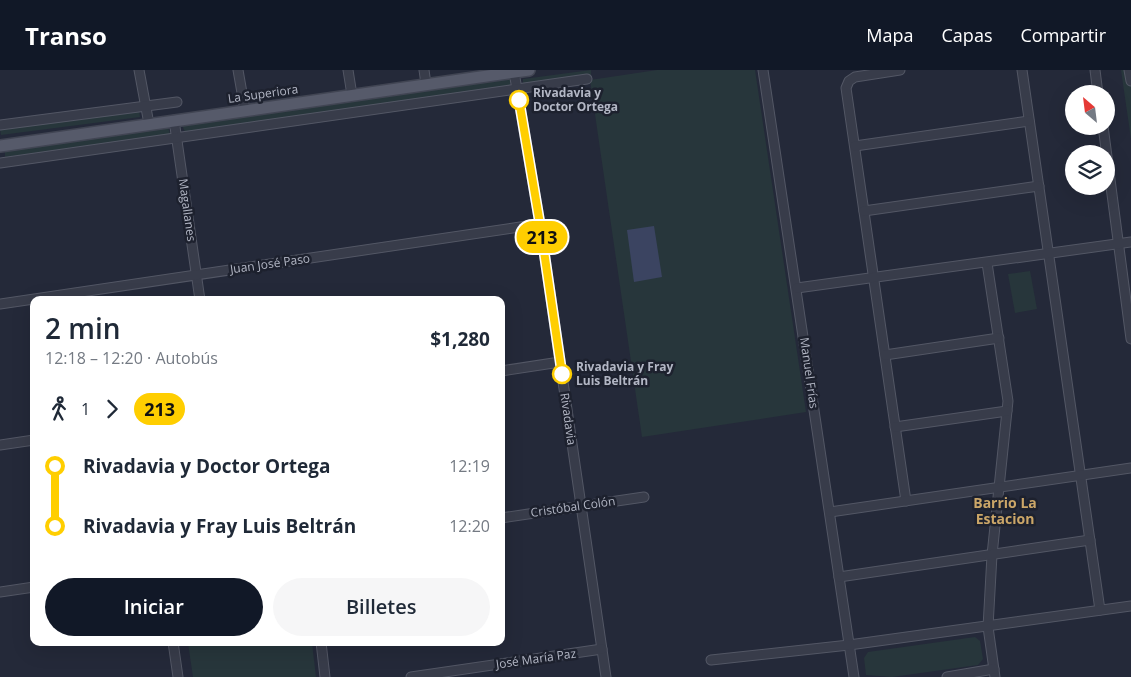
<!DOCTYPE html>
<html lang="es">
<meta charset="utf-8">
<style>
:root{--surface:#fff;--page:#f6f6f7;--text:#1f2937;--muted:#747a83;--accent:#111827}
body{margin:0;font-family:"Open Sans",sans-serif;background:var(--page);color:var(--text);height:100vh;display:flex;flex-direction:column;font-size:19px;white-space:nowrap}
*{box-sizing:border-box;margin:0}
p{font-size:16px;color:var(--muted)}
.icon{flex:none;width:28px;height:28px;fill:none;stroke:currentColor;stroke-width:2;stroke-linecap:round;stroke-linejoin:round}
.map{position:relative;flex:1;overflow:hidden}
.side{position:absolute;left:30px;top:226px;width:475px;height:350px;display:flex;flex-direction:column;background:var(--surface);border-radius:10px;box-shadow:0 5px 20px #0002}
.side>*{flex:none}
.badge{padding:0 10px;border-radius:16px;font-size:18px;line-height:32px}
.needle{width:32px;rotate:332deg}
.controls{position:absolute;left:1065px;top:15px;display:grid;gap:10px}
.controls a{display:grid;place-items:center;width:50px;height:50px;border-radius:50%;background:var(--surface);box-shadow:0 5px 20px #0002;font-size:25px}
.map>.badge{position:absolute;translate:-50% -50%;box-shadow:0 0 0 2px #fff}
.legs{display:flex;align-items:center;gap:8px;height:55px;padding:0 15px;font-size:16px}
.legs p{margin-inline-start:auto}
.summary{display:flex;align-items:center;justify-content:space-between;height:85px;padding:0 15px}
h1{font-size:28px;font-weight:600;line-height:38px}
.button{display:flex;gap:10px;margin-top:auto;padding:10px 15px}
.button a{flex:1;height:58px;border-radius:30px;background:var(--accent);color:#fff;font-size:20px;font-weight:600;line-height:58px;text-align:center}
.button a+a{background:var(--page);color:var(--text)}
ul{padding:0 15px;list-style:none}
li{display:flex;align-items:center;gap:18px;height:60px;font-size:19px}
li i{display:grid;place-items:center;width:8px;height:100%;margin:0 6px;background:currentColor}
li i::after{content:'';width:12px;height:12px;margin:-6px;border:4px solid;border-radius:50%;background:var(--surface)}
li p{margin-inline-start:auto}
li:first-child i{background:linear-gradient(#0000 50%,currentColor 0)}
li:last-child i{background:linear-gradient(currentColor 50%,#0000 0)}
header{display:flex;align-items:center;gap:30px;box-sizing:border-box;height:70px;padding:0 25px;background:var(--accent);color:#fff}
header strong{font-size:24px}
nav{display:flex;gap:28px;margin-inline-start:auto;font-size:18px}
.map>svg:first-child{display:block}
</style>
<header>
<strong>Transo</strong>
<nav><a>Mapa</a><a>Capas</a><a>Compartir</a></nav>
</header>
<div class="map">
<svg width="1131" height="607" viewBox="0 0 1131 607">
<rect width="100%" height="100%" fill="#242939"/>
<g fill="#27363b">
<path d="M591,0V5L523,14V9Z"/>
<path d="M657,0H755L806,342L642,367L590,10Z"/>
<path d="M1121,0H1131V69Z"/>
<path d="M510,9V17L185,62L182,55Z"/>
<path d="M139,40L140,47L1,65L0,58Z"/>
<path d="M168,57L170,64L5,87V79Z"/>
<path d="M1030,201L1037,239L1015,243L1008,204Z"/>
<path d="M975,567L980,571L983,589L978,595L892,607L866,605L864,588L868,582Z"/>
<path d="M188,573H312L316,607H193Z"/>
</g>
<path fill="#3b4461" d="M654,156L662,207L634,212L627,160Z"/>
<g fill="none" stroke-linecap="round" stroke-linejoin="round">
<g stroke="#535765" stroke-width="11">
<g id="minor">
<path d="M139,0L149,54"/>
<path d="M238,0L245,40"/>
<path d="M348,0L352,25"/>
<path d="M424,0L426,14"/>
<path d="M763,0L854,607"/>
<path d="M900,0L855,7L849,11L846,18L906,431"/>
<path d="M1022,0L1100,540"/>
<path d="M1095,0L1098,24"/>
<path d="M1129,0L1131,11"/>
<path d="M514,2L540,154L606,607"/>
<path d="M174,50L200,230"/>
<path d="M0,55L177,32"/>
<path d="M1103,56L1131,269"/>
<path d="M855,76L1029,51"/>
<path d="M0,93L587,9"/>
<path d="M864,141L1039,116"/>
<path d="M987,193L1008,331L992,485L988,557L995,607"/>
<path d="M797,218L1131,172"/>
<path d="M0,234L540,154"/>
<path d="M885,285L999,268"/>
<path d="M501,301L560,292"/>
<path d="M895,357L1007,341"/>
<path d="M0,375L34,370"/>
<path d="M830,442L1131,398"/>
<path d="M501,448L644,427"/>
<path d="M839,507L1090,470"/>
<path d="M0,522L34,517"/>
<path d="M173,572L178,607"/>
<path d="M321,572L325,607"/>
<path d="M711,590L849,575L1131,536"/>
<path d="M411,607L602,579"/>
<path d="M947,607L994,599"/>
</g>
</g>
<g stroke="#414553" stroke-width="14">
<path id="major" d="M0,76L529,0"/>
</g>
<use href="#minor" stroke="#383c4a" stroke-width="9"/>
<use href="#major" stroke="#565a6a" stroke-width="11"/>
</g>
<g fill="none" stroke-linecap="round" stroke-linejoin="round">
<g stroke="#fff" stroke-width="11">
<path id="line-1" d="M519,30L540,154L562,304"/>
</g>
<use href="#line-1" stroke="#ffce00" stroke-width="8"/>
</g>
<g fill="#fff" stroke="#ffce00" stroke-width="2.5">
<circle cx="519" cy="30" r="9"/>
<circle cx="562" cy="304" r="9"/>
</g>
<g text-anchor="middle" stroke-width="5" stroke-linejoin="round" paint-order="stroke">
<g font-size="12" font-weight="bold" fill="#b3b7c5" stroke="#1d212e" text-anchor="start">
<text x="533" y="27">Rivadavia y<tspan x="533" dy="14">Doctor Ortega</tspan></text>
<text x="576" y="301">Rivadavia y Fray<tspan x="576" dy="14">Luis Beltrán</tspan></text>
</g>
<g font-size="12" fill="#b3b7c5" stroke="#1d212e">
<text transform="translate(263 24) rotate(-8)" y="4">La Superiora</text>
<text transform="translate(187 140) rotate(82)" y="4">Magallanes</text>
<text transform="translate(270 194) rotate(-8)" y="4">Juan José Paso</text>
<text transform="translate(809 303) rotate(82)" y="4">Manuel Frías</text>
<text transform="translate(568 349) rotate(82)" y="4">Rivadavia</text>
<text transform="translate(573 437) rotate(-8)" y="4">Cristóbal Colón</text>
<text transform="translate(536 589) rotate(-8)" y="4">José María Paz</text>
</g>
<g font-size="14" font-weight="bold" fill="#cba668" stroke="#1d212e">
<text x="1005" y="438">Barrio La<tspan x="1005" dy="16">Estacion</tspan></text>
</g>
</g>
</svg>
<div class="controls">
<a><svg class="needle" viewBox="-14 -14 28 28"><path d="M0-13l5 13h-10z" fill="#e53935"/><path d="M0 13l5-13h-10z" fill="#747a83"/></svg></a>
<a><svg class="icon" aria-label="layers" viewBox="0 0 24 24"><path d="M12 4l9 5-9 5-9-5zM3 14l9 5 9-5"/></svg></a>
</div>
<b class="badge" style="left:542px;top:167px;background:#ffce00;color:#111">213</b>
<section class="side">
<div class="summary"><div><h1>2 min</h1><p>12:18 – 12:20 · Autobús</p></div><b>$1,280</b></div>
<div class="legs"><svg class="icon" aria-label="walk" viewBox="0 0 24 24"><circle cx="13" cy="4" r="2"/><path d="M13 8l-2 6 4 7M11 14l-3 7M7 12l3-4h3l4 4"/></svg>1<svg class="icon" aria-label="forward" viewBox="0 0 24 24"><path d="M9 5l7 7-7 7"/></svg><b class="badge" style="background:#ffce00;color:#111">213</b></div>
<ul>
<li><i style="color:#ffce00"></i><b>Rivadavia y Doctor Ortega</b><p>12:19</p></li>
<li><i style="color:#ffce00"></i><b>Rivadavia y Fray Luis Beltrán</b><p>12:20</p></li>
</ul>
<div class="button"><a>Iniciar</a><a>Billetes</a></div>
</section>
</div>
